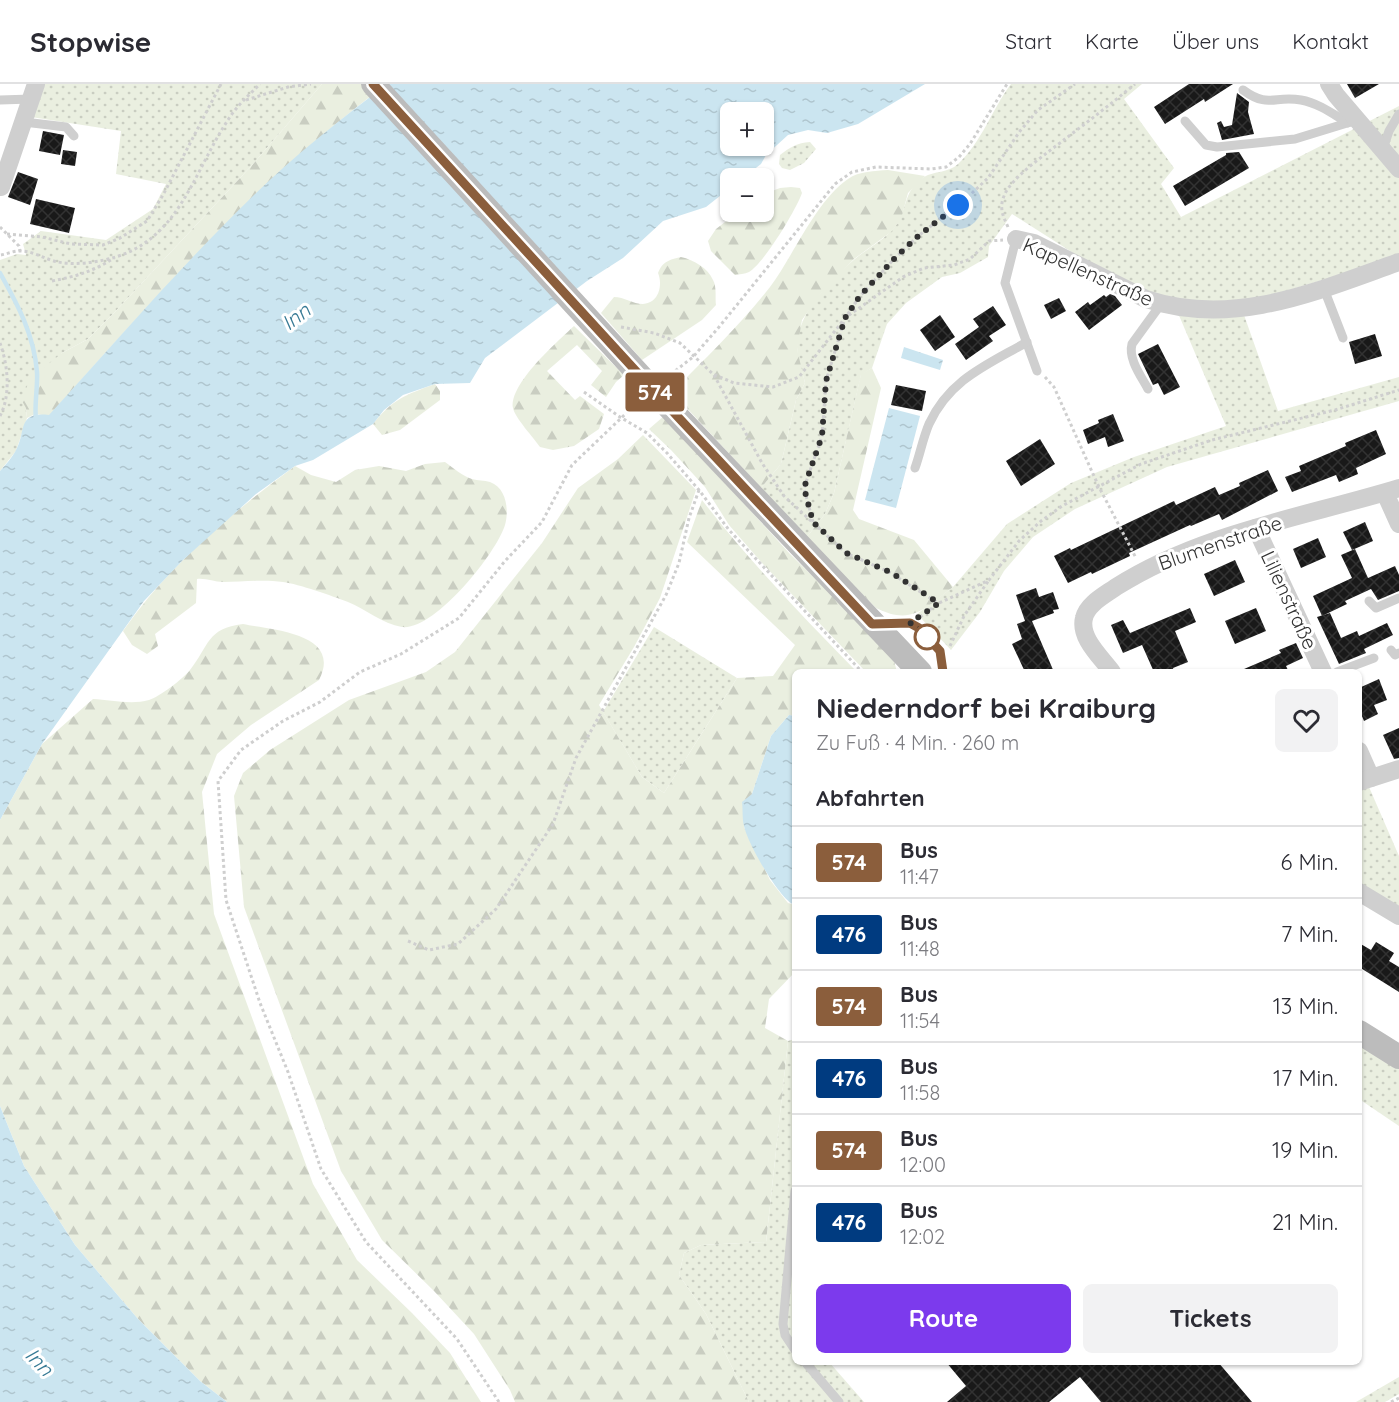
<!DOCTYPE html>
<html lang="de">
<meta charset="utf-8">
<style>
:root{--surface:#fff;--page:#f2f2f3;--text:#2b2b33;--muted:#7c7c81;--line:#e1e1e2;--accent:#7c3aed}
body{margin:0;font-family:Quicksand,sans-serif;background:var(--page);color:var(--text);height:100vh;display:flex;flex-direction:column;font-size:22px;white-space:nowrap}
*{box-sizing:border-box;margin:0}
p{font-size:20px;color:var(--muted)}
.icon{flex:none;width:33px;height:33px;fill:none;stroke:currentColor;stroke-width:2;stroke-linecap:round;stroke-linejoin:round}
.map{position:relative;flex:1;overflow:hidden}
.side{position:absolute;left:792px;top:585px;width:570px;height:696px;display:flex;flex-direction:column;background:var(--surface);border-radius:9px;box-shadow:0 2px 4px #0004}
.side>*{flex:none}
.badge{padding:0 12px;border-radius:4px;font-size:21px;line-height:39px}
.tools{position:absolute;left:720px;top:18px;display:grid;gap:12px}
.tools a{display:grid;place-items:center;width:54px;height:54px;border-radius:9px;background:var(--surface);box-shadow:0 2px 4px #0004;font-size:30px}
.you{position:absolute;width:30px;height:30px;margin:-15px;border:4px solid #fff;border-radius:50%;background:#1a73e8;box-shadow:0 0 0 9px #1a73e833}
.map>.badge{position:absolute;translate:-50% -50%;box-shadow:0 0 0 3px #fff}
h2{padding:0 24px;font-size:22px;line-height:54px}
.round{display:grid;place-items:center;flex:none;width:63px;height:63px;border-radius:9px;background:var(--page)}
.summary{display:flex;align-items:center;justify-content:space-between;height:102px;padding:0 24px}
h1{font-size:28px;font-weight:700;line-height:45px}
.primary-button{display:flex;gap:12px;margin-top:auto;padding:12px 24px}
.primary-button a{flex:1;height:69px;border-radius:9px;background:var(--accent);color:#fff;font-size:24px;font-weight:700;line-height:69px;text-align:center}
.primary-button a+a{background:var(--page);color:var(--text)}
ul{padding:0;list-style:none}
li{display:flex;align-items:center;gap:18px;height:72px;padding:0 24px;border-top:2px solid var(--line)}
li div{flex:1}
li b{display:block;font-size:22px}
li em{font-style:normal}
li .badge{min-width:66px;font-weight:700;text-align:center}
header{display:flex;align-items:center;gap:36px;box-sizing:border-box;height:84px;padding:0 30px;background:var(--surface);border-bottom:2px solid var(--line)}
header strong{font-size:28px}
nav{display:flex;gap:33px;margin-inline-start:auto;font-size:21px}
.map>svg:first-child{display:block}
</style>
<header>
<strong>Stopwise</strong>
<nav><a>Start</a><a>Karte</a><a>Über uns</a><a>Kontakt</a></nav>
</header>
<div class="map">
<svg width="1399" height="1318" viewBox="0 0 1399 1318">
<defs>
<pattern id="grass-dots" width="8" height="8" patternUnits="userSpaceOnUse" patternTransform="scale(1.5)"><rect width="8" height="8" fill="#eaefe0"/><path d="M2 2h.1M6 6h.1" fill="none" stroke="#c9cdc1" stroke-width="1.8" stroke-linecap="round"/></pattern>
<pattern id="forest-firs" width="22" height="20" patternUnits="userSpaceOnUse" patternTransform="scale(1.5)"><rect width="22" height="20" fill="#eaefe0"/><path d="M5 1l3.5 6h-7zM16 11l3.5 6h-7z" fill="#c9cdc1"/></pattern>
<pattern id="water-ripples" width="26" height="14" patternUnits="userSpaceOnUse" patternTransform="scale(1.5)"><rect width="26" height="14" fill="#cbe5f0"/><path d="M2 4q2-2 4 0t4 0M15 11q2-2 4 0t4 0" fill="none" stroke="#afc5ce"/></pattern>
<pattern id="building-cross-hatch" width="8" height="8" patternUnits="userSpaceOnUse" patternTransform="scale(1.5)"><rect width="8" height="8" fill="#191919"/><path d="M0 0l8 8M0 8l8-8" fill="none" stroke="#323232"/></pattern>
</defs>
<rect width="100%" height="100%" fill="#fff"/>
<g fill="url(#grass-dots)">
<path d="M43,0H322L254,79L113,230L88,255L62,269L26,323L27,334L16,367L0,387V176L17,170L26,171L23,160L41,147L106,156L153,125L166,100L116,90L121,47L31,33Z"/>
<path d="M1011,0H1142L1124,15L1174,84L1161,100L1181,133L1399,22V173L1239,221L1172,217L1111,193L1012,130L989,162L988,173L960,189L942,193L906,219L887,240L872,284L861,291L834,409L825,430L806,454L761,404L781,380L796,316L805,299C803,288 797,275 797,263C798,227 830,196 856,174C867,165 882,157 892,146C909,128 901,108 924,93C934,87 948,89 958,80C982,58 992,25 1011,0Z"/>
<path d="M810,58L816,65L804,79L790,86L782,84L779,80L780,71C790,63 797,59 810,58Z"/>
<path d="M1178,229L1244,231L1278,327L1399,293V317L1167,383L1075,425L1033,453L1004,487L980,528L951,566L917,530L953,503L1007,440L1071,399L1134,373L1226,342Z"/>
<path d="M654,543L737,594L664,709L642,693L603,628Z"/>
<path d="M1369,703L1399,772V822L1359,799V705Z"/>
<path d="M795,955V1278H829L864,1318H749L706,1230L679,1191L684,1169L701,1161L766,1158L788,957Z"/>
<path d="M1359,958L1399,983V1042L1359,1015Z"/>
<path d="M1399,1293V1310L1385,1318H1356Z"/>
</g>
<g fill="url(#forest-firs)">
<path d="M322,0H361L371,12C250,105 150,219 49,332L35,330L27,334L26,324L21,315L31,294L62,269L88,255L113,230L254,79Z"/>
<path d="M888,86L925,92L908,109L901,135L891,148L854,175L821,209L802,236L797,265L805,299L796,316L781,380L761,404L672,308C706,274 740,241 770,203C794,171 815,118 848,95C859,87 875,87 888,86Z"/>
<path d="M791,103L800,104L802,109C796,126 764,179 749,188C745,190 739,190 735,191L711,167L708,157L716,145L738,128H764V110L780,104Z"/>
<path d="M681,173C694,176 708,184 713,196C717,203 715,214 716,221L702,236L642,276L601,229L614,213C624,213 633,220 643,220C659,219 663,201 658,189C663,177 669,176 681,173Z"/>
<path d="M574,242L624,291L616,298L606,313L591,301L602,287L577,261L547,287L575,316L580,312L604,330L599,345L574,362L553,366L540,363C534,354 515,334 513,324C509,300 557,258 574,242Z"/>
<path d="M872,284L881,304L853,426L859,435L914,456L953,503C925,524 912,542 876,524L806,454L825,430L834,409L861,290Z"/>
<path d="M435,300L440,307V316L400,346L382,351L373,340C393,315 405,311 435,300Z"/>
<path d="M664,332L790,470L883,561L893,573L897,588H866L762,479L729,441L705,403L671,366L649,345Z"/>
<path d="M643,351L696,406L660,514L634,563L599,621L642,693L664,709L737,594L773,592L795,561L687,458L702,416C749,477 803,533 857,588H795V632L789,631L771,652L752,710L744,743L770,796L788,819L795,821V888L769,915L765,944L788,957L766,1158L701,1161L684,1169L679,1191L706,1230L749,1318H515L510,1306L474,1250L434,1207L382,1156L341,1087L244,823L234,712L243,689L270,666L349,616L426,588L455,568L542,459L578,404L618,375Z"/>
<path d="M445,378C453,384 463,392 472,395C478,397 484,396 490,398C507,404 509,427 505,441C496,470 434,547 402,543C382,540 366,525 348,518C332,512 299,500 283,498C263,495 243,498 223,498C214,498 206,494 197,495L196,519L155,550L158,562L147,570L132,561L123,547C168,482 231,429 295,382L311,391L336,398L355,386L379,382L406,387L425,380Z"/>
<path d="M243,540C272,546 343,549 319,596L251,641L217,670L202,708L214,830L313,1100L357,1176L412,1229L450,1269L481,1318H227L200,1297L138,1235L75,1161L24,1082L0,1022V736L42,660L93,615C110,616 132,621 149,616C159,613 183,595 190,586C209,562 207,544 243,540Z"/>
</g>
<g fill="url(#water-ripples)" fill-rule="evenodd">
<path d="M387,0H925L858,40L827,49L808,46L788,51L766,71L761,80L743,94H730V104L706,123L663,137L623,174L587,197L485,274L470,299L435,300L403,311L384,326L373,340L313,376L295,382L256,410L182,477L144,517L42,660L0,736V387C5,381 11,375 15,368C27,348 16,327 49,331C116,257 182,181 254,111C295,71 341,35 387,0ZM730,28H764V62H730Z"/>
<path d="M904,263L943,276L940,286L901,274Z"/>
<path d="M889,324L920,332L896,424L865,416Z"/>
<path d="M789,631L795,632V821C780,817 747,758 744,742C742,734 743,725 742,718L752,710L771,652Z"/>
<path d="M0,1022L24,1082L75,1161L138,1235L200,1297L227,1318H0Z"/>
</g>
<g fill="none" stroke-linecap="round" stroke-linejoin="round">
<path stroke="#cbe5f0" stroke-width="4.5" d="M0,189C18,221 34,251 37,288C38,301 34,324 36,334"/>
</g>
<g fill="url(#building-cross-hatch)">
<path d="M1189,0H1233L1205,18L1204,15L1165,40L1154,23Z"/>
<path d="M1347,0H1379L1355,14Z"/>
<path d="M1237,9L1249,18L1248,28L1254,50L1222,56L1217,39L1221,37L1224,43L1232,41Z"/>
<path d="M43,47L64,51L60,71L39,67Z"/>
<path d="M63,66L77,68L75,82L61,80Z"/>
<path d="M1239,68L1249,84L1185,122L1173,102L1226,71V69Z"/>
<path d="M18,88L38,95L30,121L8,113Z"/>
<path d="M36,115L75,124L69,149L30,140Z"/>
<path d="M1110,210L1115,212L1122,221L1089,246L1075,228L1088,218L1090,221L1104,211L1106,213Z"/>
<path d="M1059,214L1066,227L1051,235L1044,221Z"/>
<path d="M993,222L1006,241L989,252L993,257L966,276L955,260L979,243L973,235Z"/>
<path d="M940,231L955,253L935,267L920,246Z"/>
<path d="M1375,250L1382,272L1355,280L1349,258Z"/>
<path d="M1158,260L1180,303L1164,311L1158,299L1153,301L1138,270Z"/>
<path d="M896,301L926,307L922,327L891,321Z"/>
<path d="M1113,330L1124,357L1108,363L1105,353L1088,360L1083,346L1099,339L1098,336Z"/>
<path d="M1376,346L1386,370L1356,384L1358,390L1339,398L1336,391L1292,408L1285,393L1301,387L1299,382L1346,362L1345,359Z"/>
<path d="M1040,355L1055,380L1021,402L1006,377Z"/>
<path d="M1268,386L1278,407L1222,436L1219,430L1191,442L1190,441L1129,469L1130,472L1092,490L1091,488L1068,499L1054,472L1070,464L1071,466L1174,417L1176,421L1215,403L1219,411L1240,402L1239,399Z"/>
<path d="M1365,438L1373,457L1352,466L1343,448Z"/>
<path d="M1318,454L1326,473L1301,484L1293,465Z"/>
<path d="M1355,465L1368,494L1395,482L1399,491V507L1378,516L1371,505L1345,517L1347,520L1322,532L1313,512L1352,494L1341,471Z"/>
<path d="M1235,476L1245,498L1214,512L1204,490Z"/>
<path d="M1036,504L1039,513L1053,508L1059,525L1053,526L1054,529L1032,537L1054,588H1025L1012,560L1022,555L1017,540L1025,537L1016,511Z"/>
<path d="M1190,524L1196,538L1175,547L1188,578L1173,584L1174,588H1154L1142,561L1123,569L1111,541L1123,536L1130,549Z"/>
<path d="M1256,524L1266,547L1235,560L1225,537Z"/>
<path d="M1330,529L1341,554L1357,547L1359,552L1387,539L1393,551L1364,565L1366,569L1339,580L1317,533Z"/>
<path d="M1296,559L1303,574L1286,582L1289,588H1237L1281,569L1279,566Z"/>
<path d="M1379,595L1387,616L1374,621L1378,630L1364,637L1359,625V604Z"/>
<path d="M1399,644V674L1394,675L1383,651Z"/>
<path d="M1376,858L1394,869L1389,877L1399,883V908L1359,883V859L1371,866Z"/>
<path d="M946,1278H1218L1252,1318H1101L1080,1293L1049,1318H947L966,1302Z"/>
</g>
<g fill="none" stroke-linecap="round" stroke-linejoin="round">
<g stroke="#cfcfcf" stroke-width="3" stroke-dasharray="3 3" stroke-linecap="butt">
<path d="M246,16L288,3L311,0"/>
<path d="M0,143L19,162L20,167"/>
<path d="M1008,143C1003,132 999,124 1004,112C1011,93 1049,68 1065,55C1089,37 1112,19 1135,0"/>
<path d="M7,150L42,153L71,160L103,161L120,154L147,137L163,111L221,0"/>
<path d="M1,171C7,170 13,167 19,167C32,166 46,176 58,178C73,181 90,179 104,176C181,160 192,87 232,30C240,19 250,10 260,0"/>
<path d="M52,197C77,192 92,188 114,174"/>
<path d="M621,243L654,249L680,259L713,290L734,299L773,303L799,293L845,234L903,193L924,184L954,181L970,175L989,157L1003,156"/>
<path d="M0,259C8,281 11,311 0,332"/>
<path d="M714,291L762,379L784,412L846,469L889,488L938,519"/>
<path d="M1045,293L1054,303L1098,401L1136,474"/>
<path d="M666,294L693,273L719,243L835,100L852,88L876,83L931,85L946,83L959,73L970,60L1007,0"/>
<path d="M584,308L620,333L647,349L667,369L699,406L729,446L862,588"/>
<path d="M813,438L804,404L822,352L826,297L845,234L860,212L894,175L917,153L970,111L988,94L1020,47L1038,26L1075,0"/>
<path d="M920,533L939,519L989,496L1019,457L1041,437L1062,422L1141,380L1212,356L1335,326L1399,306"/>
<path d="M950,562L964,532L989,496"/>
<path d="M408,857L429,866L458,860L496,825L553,740L576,674L666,511L679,479L689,434L699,406"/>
<path d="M499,1318L457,1255L366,1158L321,1085L288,988L260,919L226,816L218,697L241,666L283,637L320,618L360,588L401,570L459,534L505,477L542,438L572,381L638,318"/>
<path d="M1391,1318L1399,1314"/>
</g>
<g stroke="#cfcfcf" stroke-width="9">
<path d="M1243,6C1269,25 1274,11 1301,16C1318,19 1333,30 1348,39"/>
<path d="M0,16L31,15"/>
<path d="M1185,37L1206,61L1217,63L1295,55L1357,36"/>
<path d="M24,38L66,43L74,52"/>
<path d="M1383,65L1389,47L1399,30"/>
<path d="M1016,155L1005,199L1037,287"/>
<path d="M1324,205L1343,254"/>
<path d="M1148,305C1141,292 1128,275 1132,260L1161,220"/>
<path d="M915,384C920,370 923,354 929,340C950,295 987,281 1027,258"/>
<path d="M1369,517L1376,524L1399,514"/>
<path d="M880,540L911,539L919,544L940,567L942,574L943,588"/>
<path d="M1391,566L1395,571L1399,569"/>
<path d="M1337,588L1374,574"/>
<path d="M795,1107L783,1240L785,1251L795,1266"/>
<path d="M805,1278L839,1318"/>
</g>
<g stroke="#cfcfcf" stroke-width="18">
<path d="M1329,0L1336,11L1399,85"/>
<path d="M1,103L36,0"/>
<path d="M1016,155L1034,159L1146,215C1234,244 1317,207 1399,178"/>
<path d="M1385,409L1399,440"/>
<path d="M1256,444L1323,588"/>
<path d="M1112,588C1101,573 1079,554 1084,534C1087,520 1105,511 1116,503C1201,449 1304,433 1399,404"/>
<path d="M1359,667L1371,694"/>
<path d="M1359,698L1399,685"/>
<path d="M1359,808L1399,832"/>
</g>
<g stroke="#bcbcbc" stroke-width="24">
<path d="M373,0L678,333L920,588"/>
<path d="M1359,948L1399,973"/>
</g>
</g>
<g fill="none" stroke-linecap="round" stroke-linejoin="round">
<g stroke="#fff" stroke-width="14">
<path id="line" d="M373,0L678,333L872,540L910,539L919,544L940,567L943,588"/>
</g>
<use href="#line" stroke="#8b5e3c" stroke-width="9"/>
<path stroke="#323232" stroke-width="6" stroke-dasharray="0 10.8" d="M927,553L919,544L910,539L939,519L890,488L846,469L813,438L804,404L822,352L826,297L845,234L860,212L894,175L917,153L958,121"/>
</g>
<circle fill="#fff" stroke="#8b5e3c" stroke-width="3" cx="927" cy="553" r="12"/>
<g text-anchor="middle" stroke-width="6" stroke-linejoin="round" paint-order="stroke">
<g font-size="20" fill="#323232" stroke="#fff">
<text transform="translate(1088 188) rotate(24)" y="7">Kapellenstraße</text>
<text transform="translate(1220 459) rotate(-19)" y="7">Blumenstraße</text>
<text transform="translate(1289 516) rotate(65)" y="7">Lilienstraße</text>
</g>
<g font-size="21" font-style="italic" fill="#367a95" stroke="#fff">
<text transform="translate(296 233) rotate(-38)" y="7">Inn</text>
<text transform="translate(39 1278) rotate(46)" y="7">Inn</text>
</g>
</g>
</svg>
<div class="tools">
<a>+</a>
<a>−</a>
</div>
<div class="you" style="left:958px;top:121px"></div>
<b class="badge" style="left:655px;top:308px;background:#8b5e3c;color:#fff">574</b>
<section class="side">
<div class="summary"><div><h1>Niederndorf bei Kraiburg</h1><p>Zu Fuß · 4 Min. · 260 m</p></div><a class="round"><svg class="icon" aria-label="heart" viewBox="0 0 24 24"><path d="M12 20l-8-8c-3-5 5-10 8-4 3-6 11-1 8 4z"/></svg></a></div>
<h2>Abfahrten</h2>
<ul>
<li><span class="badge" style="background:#8b5e3c;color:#fff">574</span><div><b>Bus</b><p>11:47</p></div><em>6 Min.</em></li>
<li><span class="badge" style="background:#003b80;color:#fff">476</span><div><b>Bus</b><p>11:48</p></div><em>7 Min.</em></li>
<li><span class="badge" style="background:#8b5e3c;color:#fff">574</span><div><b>Bus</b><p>11:54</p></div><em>13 Min.</em></li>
<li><span class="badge" style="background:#003b80;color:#fff">476</span><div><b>Bus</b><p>11:58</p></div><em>17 Min.</em></li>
<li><span class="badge" style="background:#8b5e3c;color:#fff">574</span><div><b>Bus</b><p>12:00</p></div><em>19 Min.</em></li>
<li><span class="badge" style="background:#003b80;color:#fff">476</span><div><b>Bus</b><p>12:02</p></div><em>21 Min.</em></li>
</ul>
<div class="primary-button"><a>Route</a><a>Tickets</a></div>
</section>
</div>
